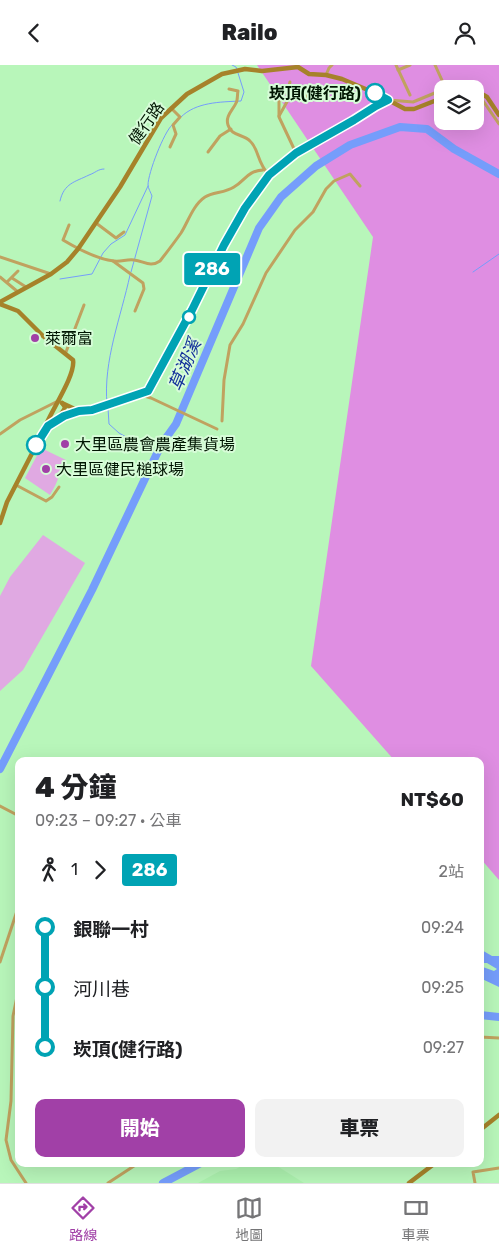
<!DOCTYPE html>
<html lang="zh-TW">
<meta charset="utf-8">
<style>
:root{--surface:#fff;--page:#f2f2f2;--text:#202124;--muted:#757577;--line:#e0e0e0;--accent:#a140a7}
body{margin:0;font-family:Rubik,"Noto Sans TC",sans-serif;background:var(--page);color:var(--text);height:100vh;display:flex;flex-direction:column;font-size:19px;white-space:nowrap}
*{box-sizing:border-box;margin:0}
p{font-size:16px;color:var(--muted)}
.icon{flex:none;width:28px;height:28px;fill:none;stroke:currentColor;stroke-width:2;stroke-linecap:round;stroke-linejoin:round}
.map{position:relative;flex:1;overflow:hidden}
.drawer{position:absolute;left:15px;top:692px;width:469px;height:410px;display:flex;flex-direction:column;background:var(--surface);border-radius:10px;box-shadow:0 5px 20px #0002}
.drawer>*{flex:none}
.badge{padding:0 10px;border-radius:4px;font-size:18px;line-height:32px}
.fabs{position:absolute;left:434px;top:15px;display:grid;gap:10px}
.fabs a{display:grid;place-items:center;width:50px;height:50px;border-radius:10px;background:var(--surface);box-shadow:0 5px 20px #0002;font-size:25px}
.map>.badge{position:absolute;translate:-50% -50%;box-shadow:0 0 0 2px #fff}
.legs{display:flex;align-items:center;gap:8px;height:55px;padding:0 20px;font-size:16px}
.legs p{margin-inline-start:auto}
.summary{display:flex;align-items:center;justify-content:space-between;height:85px;padding:0 20px}
h1{font-size:28px;font-weight:800;line-height:38px}
.cta{display:flex;gap:10px;margin-top:auto;padding:10px 20px}
.cta a{flex:1;height:58px;border-radius:10px;background:var(--accent);color:#fff;font-size:20px;font-weight:800;line-height:58px;text-align:center}
.cta a+a{background:var(--page);color:var(--text)}
ul{padding:0 20px;list-style:none}
li{display:flex;align-items:center;gap:18px;height:60px;font-size:19px}
li i{display:grid;place-items:center;width:8px;height:100%;margin:0 6px;background:currentColor}
li i::after{content:'';width:12px;height:12px;margin:-6px;border:4px solid;border-radius:50%;background:var(--surface)}
li p{margin-inline-start:auto}
li:first-child i{background:linear-gradient(#0000 50%,currentColor 0)}
li:last-child i{background:linear-gradient(currentColor 50%,#0000 0)}
header{display:flex;justify-content:space-between;align-items:center;height:65px;padding:0 20px;background:var(--surface);font-size:22px;font-weight:800}
.dock{display:flex;justify-content:space-around;align-items:center;height:70px;border-top:1px solid var(--line);background:var(--surface);font-size:14px;color:var(--muted)}
.dock a{display:grid;justify-items:center;gap:2px}
.dock .selected{color:var(--accent)}
.map>svg:first-child{display:block}
</style>
<header><svg class="icon" aria-label="back" viewBox="0 0 24 24"><path d="M15 5l-7 7 7 7"/></svg>Railo<svg class="icon" aria-label="person" viewBox="0 0 24 24"><circle cx="12" cy="8" r="4"/><path d="M4 21q1-7 8-7t8 7"/></svg></header>
<div class="map">
<svg width="499" height="1118" viewBox="0 0 499 1118">
<rect width="100%" height="100%" fill="#b8f6ba"/>
<path fill="#acf1ae" d="M245,1099H274L304,1118H198L220,1106L236,1104Z"/>
<g fill="#e0a9e2">
<path d="M41,383L66,395L55,421L50,430L25,413Z"/>
<path d="M43,470L85,498L23,605L0,626V531L10,512Z"/>
</g>
<path fill="#df8ee2" fill-rule="evenodd" d="M257,0H499V815L480,793V696H395L311,601L373,172ZM442,24H475V56H442Z"/>
<path fill="#759dfb" d="M480,884L492,891H499V922L480,913V901L494,906L497,904L487,898H480Z"/>
<g fill="none" stroke-linecap="round" stroke-linejoin="round">
<g stroke="#759dfb" stroke-width="1">
<path d="M232,0L236,2L237,4"/>
<path d="M181,52C196,37 220,37 241,36L244,27L238,8"/>
<path d="M60,136C64,118 75,117 89,110C95,108 98,104 104,104"/>
<path d="M131,207L152,131C151,128 148,123 148,120C148,108 164,67 172,60"/>
<path d="M473,207L499,189"/>
<path d="M60,214L92,209L103,188L111,179L125,170L148,121"/>
<path d="M107,339C103,296 121,252 130,210"/>
<path d="M108,343L109,359L119,368L157,389"/>
</g>
<g stroke="#759dfb" stroke-width="8">
<path d="M0,704L92,525L161,380L176,359L259,163L281,132L316,101L350,80L400,62L427,64L454,84L499,109"/>
<path d="M480,950L499,952"/>
<path d="M163,1118L199,1099"/>
</g>
<g stroke="#c0a25f" stroke-width="3">
<path d="M396,0L410,30"/>
<path d="M435,0L446,24"/>
<path d="M398,5L410,0"/>
<path d="M326,10L329,3L332,0"/>
<path d="M290,17L287,28L279,27V52L296,88"/>
<path d="M229,24L238,26C237,30 238,35 236,38C233,45 225,51 228,60C231,71 243,69 250,76C259,84 257,98 269,110"/>
<path d="M475,30L481,33L499,59"/>
<path d="M389,35L413,37L442,25"/>
<path d="M279,51L288,35L306,33V22"/>
<path d="M170,82L176,69L173,60L180,52L171,43"/>
<path d="M208,87L220,71L231,64"/>
<path d="M96,158L116,173L124,167"/>
<path d="M69,160L63,175C78,184 96,194 114,196C121,197 127,194 134,195C144,196 150,203 160,196C167,187 174,178 181,168C188,157 193,140 205,132C213,127 225,128 234,122C246,115 247,106 263,105"/>
<path d="M0,192L51,209"/>
<path d="M113,196L143,218L144,224L135,246"/>
<path d="M0,212L18,227"/>
<path d="M12,213L26,222"/>
<path d="M7,217L18,206"/>
<path d="M66,287L84,240"/>
<path d="M141,330L151,333L217,364"/>
<path d="M222,356L224,315L230,280L243,259L266,208L295,165L313,147L326,124L334,116L350,109L360,121"/>
<path d="M0,369L20,355L56,337"/>
<path d="M16,420L46,436L52,432L59,422"/>
<path d="M0,741L19,751"/>
<path d="M0,897L19,840"/>
<path d="M19,922L13,951L11,1036L6,1075L11,1095L26,1118"/>
<path d="M480,972L499,973"/>
<path d="M108,1118L137,1099"/>
<path d="M475,1118L473,1107L499,1103"/>
</g>
<g stroke="#a6822a" stroke-width="4.5">
<path d="M475,25L487,32L499,50"/>
<path d="M0,237L51,209L67,197L78,184L120,122L161,53L187,29L222,9L245,4L262,6L298,2L309,9L326,10L342,14L375,28L405,44H414L442,33"/>
<path d="M0,239L18,246L43,271L73,295C76,311 48,350 42,369"/>
<path d="M62,338L79,346"/>
<path d="M55,355L70,349L92,345L148,326L192,245L224,180L245,143L269,110L296,88L388,35"/>
<path d="M0,458L7,437L42,369C47,361 64,349 65,342L62,338"/>
<path d="M480,1065L499,1050"/>
<path d="M409,1118L434,1099"/>
</g>
</g>
<g fill="none" stroke-linecap="round" stroke-linejoin="round">
<g stroke="#fff" stroke-width="11">
<path id="line-1" d="M36,380L48,361L64,351L79,346L92,345L148,326L192,245L224,180L245,143L269,110L296,88L354,55L376,41L388,35L375,28"/>
</g>
<use href="#line-1" stroke="#00a3b4" stroke-width="8"/>
</g>
<g fill="#fff" stroke="#00a3b4" stroke-width="2.5">
<circle cx="375" cy="28" r="9"/>
<circle cx="189" cy="252" r="6"/>
<circle cx="36" cy="380" r="9"/>
</g>
<g fill="#a140a7" stroke="#d7fcd8" stroke-width="2">
<circle cx="35" cy="273" r="5"/>
<circle cx="65" cy="379" r="5"/>
<circle cx="46" cy="404" r="5"/>
</g>
<g text-anchor="middle" stroke-width="4" stroke-linejoin="round" paint-order="stroke">
<g font-size="16" font-weight="bold" fill="#001502" stroke="#d7fcd8" text-anchor="end">
<text x="361" y="34">崁頂(健行路)</text>
</g>
<g font-size="16" fill="#001502" stroke="#d7fcd8">
<text transform="translate(146 58) rotate(-55)" y="6">健行路</text>
</g>
<g font-size="16" fill="#001502" stroke="#d7fcd8" text-anchor="start">
<text x="45" y="279">萊爾富</text>
<text x="75" y="385">大里區農會農產集貨場</text>
<text x="56" y="410">大里區健民槌球場</text>
</g>
<g font-size="18" font-style="italic" fill="#122f9a" stroke="#d7fcd8">
<text transform="translate(185 300) rotate(-67)" y="6">草湖溪</text>
</g>
</g>
</svg>
<div class="fabs">
<a><svg class="icon" aria-label="layers" viewBox="0 0 24 24"><path d="M12 4l9 5-9 5-9-5zM3 14l9 5 9-5"/></svg></a>
</div>
<b class="badge" style="left:212px;top:204px;background:#00a3b4;color:#fff">286</b>
<section class="drawer">
<div class="summary"><div><h1>4 分鐘</h1><p>09:23 – 09:27 · 公車</p></div><b>NT$60</b></div>
<div class="legs"><svg class="icon" aria-label="walk" viewBox="0 0 24 24"><circle cx="13" cy="4" r="2"/><path d="M13 8l-2 6 4 7M11 14l-3 7M7 12l3-4h3l4 4"/></svg>1<svg class="icon" aria-label="forward" viewBox="0 0 24 24"><path d="M9 5l7 7-7 7"/></svg><b class="badge" style="background:#00a3b4;color:#fff">286</b><p>2站</p></div>
<ul>
<li><i style="color:#00a3b4"></i><b>銀聯一村</b><p>09:24</p></li>
<li><i style="color:#00a3b4"></i><span>河川巷</span><p>09:25</p></li>
<li><i style="color:#00a3b4"></i><b>崁頂(健行路)</b><p>09:27</p></li>
</ul>
<div class="cta"><a>開始</a><a>車票</a></div>
</section>
</div>
<nav class="dock">
<a class="selected"><svg class="icon" aria-label="directions" viewBox="0 0 24 24"><path d="M12 3l9 9-9 9-9-9zM9 14v-3h6M13 9l2 2-2 2"/></svg>路線</a>
<a><svg class="icon" aria-label="map" viewBox="0 0 24 24"><path d="M3 6l6-2 6 2 6-2v14l-6 2-6-2-6 2zM9 4v14M15 6v14"/></svg>地圖</a>
<a><svg class="icon" aria-label="tickets" viewBox="0 0 24 24"><path d="M3 7h18v10H3zM15 7v10"/></svg>車票</a>
</nav>
